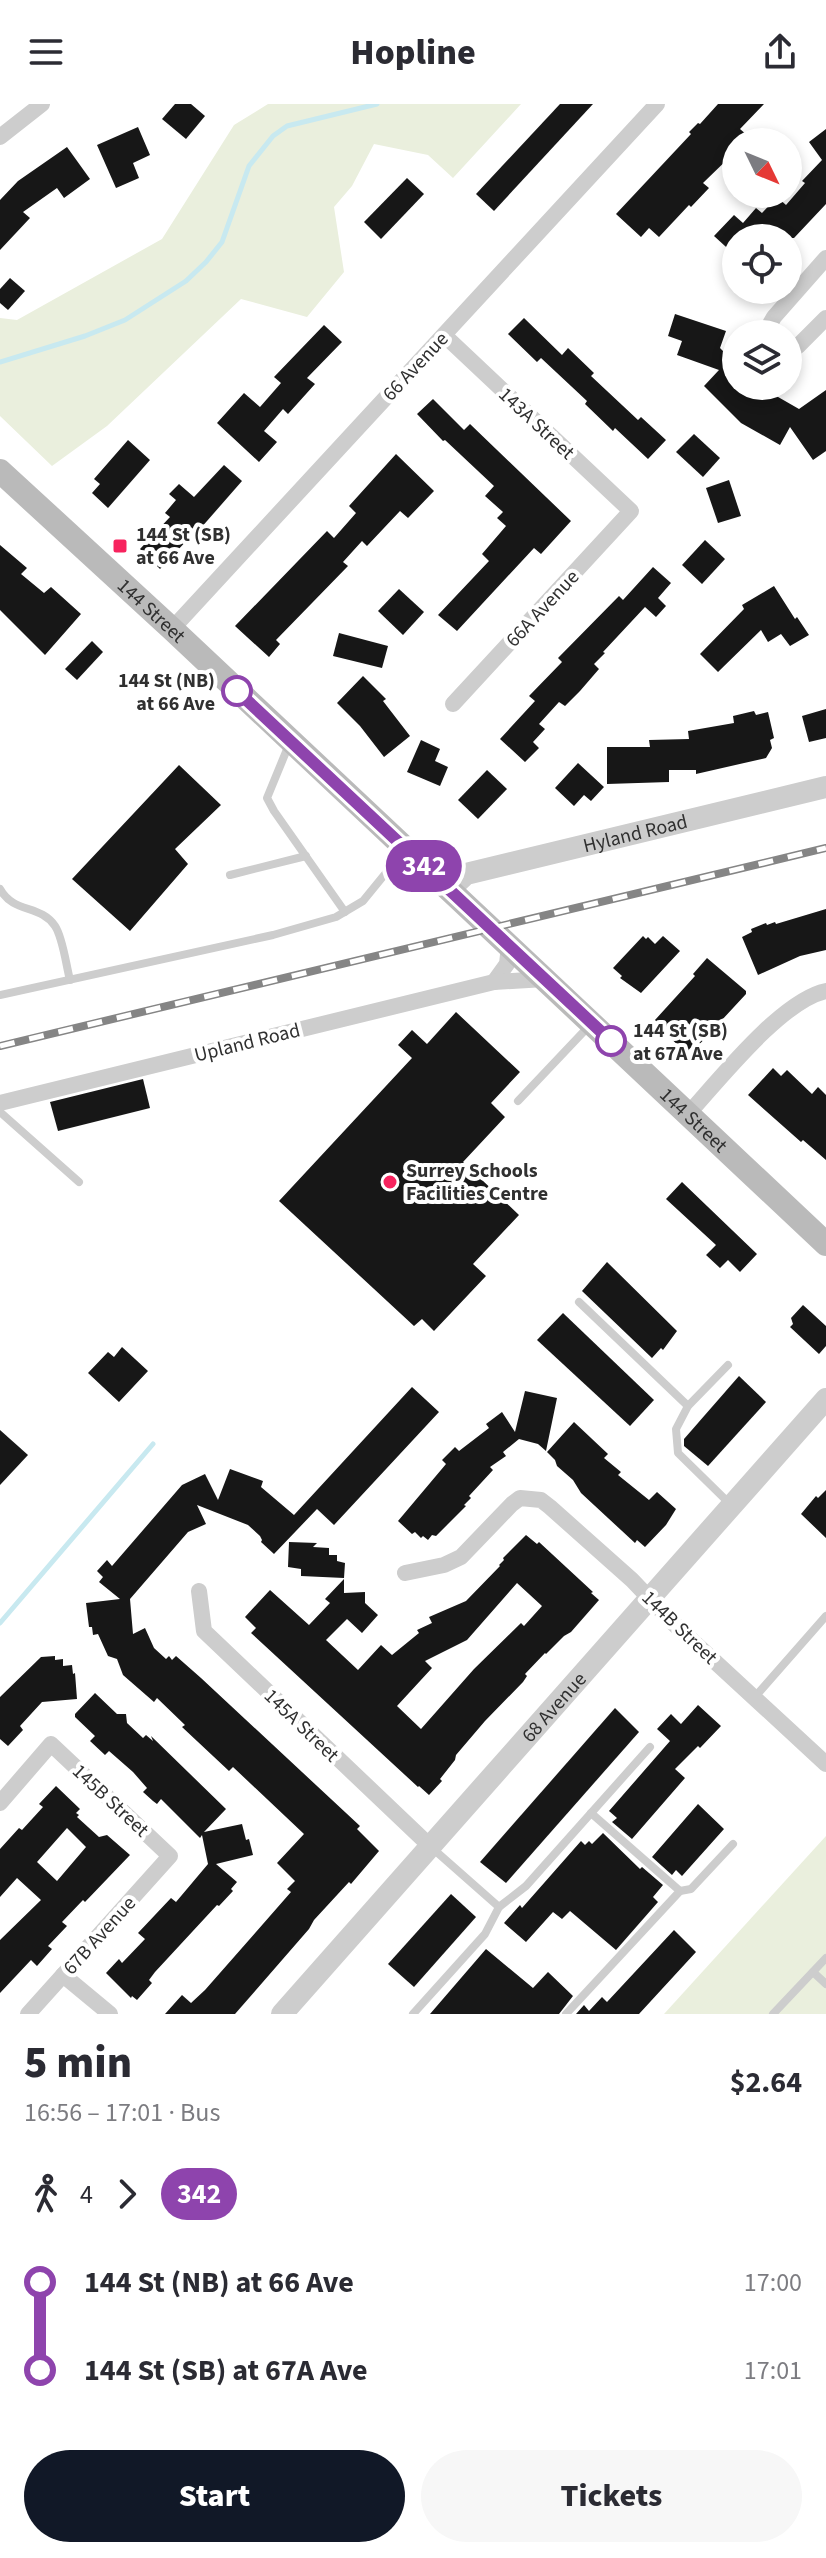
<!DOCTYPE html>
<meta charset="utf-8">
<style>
:root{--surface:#fff;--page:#f7f7f7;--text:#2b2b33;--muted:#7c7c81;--accent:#111827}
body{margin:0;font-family:"Source Sans 3",sans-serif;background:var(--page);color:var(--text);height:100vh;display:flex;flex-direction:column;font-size:30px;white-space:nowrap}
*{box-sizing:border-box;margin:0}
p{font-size:26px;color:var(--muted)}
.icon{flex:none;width:44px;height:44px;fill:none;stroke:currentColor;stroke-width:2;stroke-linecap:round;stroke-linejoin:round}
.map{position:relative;height:1910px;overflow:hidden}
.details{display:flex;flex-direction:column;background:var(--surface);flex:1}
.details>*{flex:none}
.badge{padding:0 16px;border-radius:26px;font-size:28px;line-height:52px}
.needle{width:52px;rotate:133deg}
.controls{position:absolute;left:722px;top:24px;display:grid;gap:16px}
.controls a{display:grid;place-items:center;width:80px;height:80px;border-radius:50%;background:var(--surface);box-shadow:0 4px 12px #0003;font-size:40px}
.map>.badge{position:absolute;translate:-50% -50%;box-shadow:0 0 0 4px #fff}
.legs{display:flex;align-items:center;gap:12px;height:88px;padding:0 24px;font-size:26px}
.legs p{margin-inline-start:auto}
.headline{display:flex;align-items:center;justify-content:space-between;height:136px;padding:0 24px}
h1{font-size:44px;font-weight:800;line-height:60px}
.cta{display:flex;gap:16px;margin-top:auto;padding:16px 24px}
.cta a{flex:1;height:92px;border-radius:48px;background:var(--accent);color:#fff;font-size:32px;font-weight:800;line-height:92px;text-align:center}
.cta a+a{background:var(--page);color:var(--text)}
ul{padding:0 24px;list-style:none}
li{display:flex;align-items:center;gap:28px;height:88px;font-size:30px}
li i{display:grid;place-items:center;width:12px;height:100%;margin:0 10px;background:currentColor}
li i::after{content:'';width:20px;height:20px;margin:-10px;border:6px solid;border-radius:50%;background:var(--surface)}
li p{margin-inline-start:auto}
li:first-child i{background:linear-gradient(#0000 50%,currentColor 0)}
li:last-child i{background:linear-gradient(currentColor 50%,#0000 0)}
header{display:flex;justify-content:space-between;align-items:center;height:104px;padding:0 24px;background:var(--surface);font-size:36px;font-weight:800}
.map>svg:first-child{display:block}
</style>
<header><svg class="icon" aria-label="menu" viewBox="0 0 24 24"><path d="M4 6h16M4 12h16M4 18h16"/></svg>Hopline<svg class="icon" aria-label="share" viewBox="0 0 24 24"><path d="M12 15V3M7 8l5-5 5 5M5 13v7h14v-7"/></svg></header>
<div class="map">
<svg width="826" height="1910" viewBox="0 0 826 1910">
<rect width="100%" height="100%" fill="#fff"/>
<g fill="#eaefdd">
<path d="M268,0H521L453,74L428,51L374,40L352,82L334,103L344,168L307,213L241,195L107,322L52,362L0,312V214L17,216L162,135L234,21Z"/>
<path d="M826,1732V1910H664Z"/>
</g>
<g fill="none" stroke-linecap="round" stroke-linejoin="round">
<g stroke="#c8e9f0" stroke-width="5">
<path d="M0,258L85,232L125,216L186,177L206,158L222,138L249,62L273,32L287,22L377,0"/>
<path d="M0,1519L153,1340"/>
</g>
</g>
<g fill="#171717" fill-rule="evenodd">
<path d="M175,0H191L205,12L186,35L162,15Z"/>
<path d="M560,0H593L494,107L476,90Z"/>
<path d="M718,0H764L740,25L755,38H736V47L703,79L709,84L691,103L689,101L659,133L649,124L641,133L616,110L691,30L689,28L698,19L700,20Z"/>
<path d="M138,23L150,51L133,59L139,74L116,84L97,41Z"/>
<path d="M826,25V100L794,134H736V152L714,132L734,111L743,119L756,104L762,109L777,93L786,101L805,79L802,77L822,56L809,38Z"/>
<path d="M67,43L90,75L64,94L57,84L23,108L30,114L0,146V96L18,77Z"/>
<path d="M407,74L424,90L381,135L364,118Z"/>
<path d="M10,174L25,187L8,206L0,199V185Z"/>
<path d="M675,210L726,227L720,244L730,254L736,248V282H759L799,305L826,286V347L813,356L790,323L780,341L741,319L704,282L719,266L677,251L682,237L668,232Z"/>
<path d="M524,214L562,251L568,244L594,269L591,272L638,316L641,313L666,336L648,355L615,324L613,327L585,300L587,297L541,254L537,258L508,230Z"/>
<path d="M324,221L342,238L307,274L315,280L288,310L283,305L264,327L277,338L259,358L217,319L244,289L260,303L281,279L274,273Z"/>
<path d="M433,295L464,326L470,320L571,417L541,450L534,444L457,527L438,511L489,457L482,450L506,422L497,414L503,408L485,392L494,382L445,336L443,337L417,310Z"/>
<path d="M694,330L720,354L703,373L676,348Z"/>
<path d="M128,336L150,356L108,404L92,389L100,380L94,375Z"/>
<path d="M396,350L434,387L408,414L400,407L367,442L362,437L343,458L348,462L276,536L280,540L269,553L235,522L327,427L334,434L356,409L349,402Z"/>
<path d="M224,361L242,377L193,433L191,432L160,465L140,445L170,413L165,409L176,396L169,390L179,380L194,393Z"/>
<path d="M729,376L741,412L718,419L706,384Z"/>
<path d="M705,436L725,455L702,480L682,461Z"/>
<path d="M0,441L27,464L21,470L44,489L51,483L81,510L45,551L0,506Z"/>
<path d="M653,463L671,479L658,494L666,502L656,513L645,503L603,548L605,549L594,560L599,565L580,587L565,602L559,598L539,620L545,625L533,638L539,644L525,658L500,635L535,597L529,592L562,558L558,554L619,492L623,496Z"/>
<path d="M774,482L795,515L797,513L809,531L790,542L781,530L768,538L761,526L718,568L700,550L744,505L742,501Z"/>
<path d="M399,485L424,508L403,531L378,507Z"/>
<path d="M339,529L388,542L382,564L333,552Z"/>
<path d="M92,537L103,548L77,576L65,565Z"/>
<path d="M363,572L386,595L383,597L410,632L384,653L360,622L337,599Z"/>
<path d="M826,605V634L809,638L802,612Z"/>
<path d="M754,607L756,611L768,608L774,634L770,636L772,644L766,654L696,670V666H669V678L607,680V643H650L649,636L689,635L688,627L734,619L733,612Z"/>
<path d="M421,636L440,645L435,657L448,663L440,682L407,668Z"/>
<path d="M578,659L604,683L591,697L584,691L574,702L555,684Z"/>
<path d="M179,661L221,701L175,745L188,760L130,827L72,775Z"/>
<path d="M487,666L507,685L478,715L458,696Z"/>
<path d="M826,805V846L800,852L758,871L742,833L752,828L751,825L766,819L767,821L775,818L776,820Z"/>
<path d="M643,832L646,835L648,833L655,840L663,832L680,847L641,889L620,874L622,872L613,864Z"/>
<path d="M707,854L746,887V890L696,944L693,941L686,949L658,922L659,920L655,916L695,872L693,870Z"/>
<path d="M456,908L520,968L491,999L505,1013L463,1058L519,1111L473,1160L486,1172L434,1227L422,1215L414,1222L279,1097L412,954L398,941L412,926L427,940Z"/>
<path d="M773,964L781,972L787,966L812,990L818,983L826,991V1056L803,1036L801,1038L748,991Z"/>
<path d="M143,975L150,1004L58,1027L50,998Z"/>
<path d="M682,1078L757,1150L740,1168L728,1156L720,1164L706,1151L716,1141L666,1095Z"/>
<path d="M607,1158L677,1227L663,1246L661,1244L652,1254L582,1187Z"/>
<path d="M803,1201L826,1222V1242L819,1250L790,1223L793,1220L791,1214Z"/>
<path d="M563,1209L654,1296L630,1322L537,1236Z"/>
<path d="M122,1243L148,1267L119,1298L88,1269L108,1248L114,1253Z"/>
<path d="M739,1272L766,1298L708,1362L684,1342V1335Z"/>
<path d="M412,1283L439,1308L334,1421L317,1405L274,1450L261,1438L262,1436L260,1432L248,1421L197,1401L206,1420L188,1428L130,1495L133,1530L145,1524L154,1544L166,1555L169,1552L172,1556L176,1552L201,1574L360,1722L357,1725L379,1747L351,1780L349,1778L314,1816L309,1825L235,1910H165L182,1891L191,1899L205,1886L291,1788L287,1785L295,1777L277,1759L304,1730L233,1663L229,1667L182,1623L185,1621L157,1594L154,1598L123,1571L117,1555L108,1552L98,1530L93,1531L92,1523H89L86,1499L120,1495L99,1478L103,1473L97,1467L107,1456L112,1462L182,1381L205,1370L218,1396L230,1365L263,1377L261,1383L294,1411Z"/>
<path d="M525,1287L557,1294L546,1347L538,1340L519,1335L503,1348L506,1352L490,1363L493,1366L469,1392L471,1394L464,1401L466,1402L436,1432L432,1431L428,1436L423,1432L421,1434L415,1428L412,1430L398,1417L446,1360L442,1356L455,1343L459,1347L489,1324L486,1320L502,1308L515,1328Z"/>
<path d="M574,1318L608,1350L604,1354L621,1368L618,1371L649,1396L657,1388L676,1405L666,1421L645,1443L637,1436L635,1439L581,1389L573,1376L557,1362L555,1356L547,1348Z"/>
<path d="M0,1326L28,1351L0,1381Z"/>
<path d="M826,1386V1434L801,1410L816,1392L818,1394Z"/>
<path d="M526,1431L537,1440L539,1438L593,1488L591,1489L599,1496L571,1528L564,1532L546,1550L545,1549L525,1570L527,1572L523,1578L485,1617L456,1651L455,1656L440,1675L442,1677L429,1691L419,1682L418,1683L251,1529L256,1524L245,1513L270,1486L309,1521L330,1499L325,1495L344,1475V1489L365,1488V1499L378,1511L362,1529L347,1515L326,1536L358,1566L381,1541L392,1551L419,1529L417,1526L432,1519L429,1513L466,1497L500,1462L499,1461L504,1456L503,1454ZM517,1479L542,1502L524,1522L521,1519L474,1565L421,1625L397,1602L432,1564L425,1557L467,1536Z"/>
<path d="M289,1438L317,1439L313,1443L329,1444V1451H337V1457L345,1459L344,1474L301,1472V1465L288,1463Z"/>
<path d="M55,1552V1556L63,1555V1562L72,1561L73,1570L75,1569L77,1595L42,1598L20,1622L23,1626L8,1642L0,1635V1593L41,1553Z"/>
<path d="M95,1589L117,1610H126L127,1619L143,1634L146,1631L153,1637L151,1632L226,1705L204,1728L242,1720L246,1736L249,1735L253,1751L216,1760L237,1778L231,1785L233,1787L219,1802L217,1801L155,1868L149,1876L152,1879L137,1896L132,1892L131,1894L106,1869L119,1855L122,1859L145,1835L138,1829L171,1794L176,1798L208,1760L202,1731L200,1734L161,1695L157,1700L153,1697L143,1688L147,1684L133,1668L109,1647L105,1651L90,1637L95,1632L75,1613V1610Z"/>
<path d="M698,1601L721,1622L700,1644L698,1642L675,1665L685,1674L632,1735L612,1718L617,1714L609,1707L670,1637L657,1625L671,1610L681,1620Z"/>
<path d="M615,1604L639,1628L506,1779L480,1758Z"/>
<path d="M56,1682L80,1705L76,1709L79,1711L77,1713L99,1733L107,1731L130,1751L85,1798L83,1796L62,1818L67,1822L48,1842L52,1845L37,1862L31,1856L0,1889V1836L41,1796L17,1774L0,1793V1745L19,1724L22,1726L43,1703L39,1700ZM67,1724L86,1743L57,1777L37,1758Z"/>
<path d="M698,1700L724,1725L682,1772L676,1766L672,1771L652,1753Z"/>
<path d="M603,1729L640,1765L642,1763L663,1781L653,1793L658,1798L616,1846L570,1807L562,1815L553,1808L526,1838L504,1819L520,1801L522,1804L581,1737L585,1741L589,1737L592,1740Z"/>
<path d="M451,1790L476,1813L414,1883L388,1860Z"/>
<path d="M674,1826L696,1848L639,1910H576L584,1901L589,1907L602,1893L607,1898Z"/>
<path d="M486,1845L533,1884L548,1868L573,1892L559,1910H430Z"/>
</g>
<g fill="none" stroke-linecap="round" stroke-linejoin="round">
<g stroke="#cdcdcd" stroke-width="8">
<path d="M290,638L267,694L274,707L345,808"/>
<path d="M230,771L306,752"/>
<path d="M0,785C14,810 40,800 55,822C63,834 66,861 70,876"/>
<path d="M0,891L273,831L336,813L363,797L403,748"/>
<path d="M518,997L589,922"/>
<path d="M0,1008L79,1078"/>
<path d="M579,1198L688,1302"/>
<path d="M728,1261L688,1302L676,1325L678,1349L731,1401"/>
<path d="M754,1594L826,1512"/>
<path d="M431,1743L499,1803L526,1782L650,1643"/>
<path d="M680,1787L691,1785L733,1740"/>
<path d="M813,1868L826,1880"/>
<path d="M413,1910L485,1830L499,1803"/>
<path d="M566,1910L680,1787L591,1709"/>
<path d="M773,1910L826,1854"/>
</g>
<g stroke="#cdcdcd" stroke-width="16">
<path d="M0,33L42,0"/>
<path d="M770,230V220L774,213L826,154"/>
<path d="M444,231L631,407L453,600"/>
<path d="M788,244L798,242L826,214"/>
<path d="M172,525L657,0"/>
<path d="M494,878L507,860L509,842"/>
<path d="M0,999L494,878L545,875"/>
<path d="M688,1010C719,976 782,896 826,887"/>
<path d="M405,1469L444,1461L461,1453L512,1400L520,1394L541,1396L550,1403L632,1476L672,1518L826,1660"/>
<path d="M199,1487L204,1527L430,1742"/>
<path d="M0,1699L51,1640L170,1752L28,1910"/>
<path d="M63,1871L110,1910"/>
</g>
<g stroke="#cdcdcd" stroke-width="22">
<path id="s1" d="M450,785L466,770L826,683"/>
<path id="s2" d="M282,1910L826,1295"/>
</g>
<path stroke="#bababa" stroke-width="24" id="s3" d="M0,367L172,525L826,1140"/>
<g stroke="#858585" stroke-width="8">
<path id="rail" d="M0,942L826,744"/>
</g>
<use href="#rail" stroke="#fff" stroke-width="5" stroke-dasharray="15" stroke-linecap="butt"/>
</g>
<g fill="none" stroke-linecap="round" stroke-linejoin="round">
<g stroke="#fff" stroke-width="18">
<path id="line-1" d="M237,587L611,937"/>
</g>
<use href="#line-1" stroke="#8e44ad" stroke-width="12"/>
</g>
<g fill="#f7235e" stroke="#fff" stroke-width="3">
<rect x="112" y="434" width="16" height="16" rx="4"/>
<circle cx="390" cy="1078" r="8"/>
</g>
<g fill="#fff" stroke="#8e44ad" stroke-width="4">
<circle cx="237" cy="587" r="14"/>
<circle cx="611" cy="937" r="14"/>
</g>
<g text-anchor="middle" stroke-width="8" stroke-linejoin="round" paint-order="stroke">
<g font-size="20" fill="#303030" stroke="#fff">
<text transform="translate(415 262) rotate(-47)" y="7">66 Avenue</text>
<text transform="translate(537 319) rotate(43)" y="7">143A Street</text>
<text transform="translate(542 504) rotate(-47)" y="7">66A Avenue</text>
<text dy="7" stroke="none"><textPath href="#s3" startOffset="206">144 Street</textPath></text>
<text dy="7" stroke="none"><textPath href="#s1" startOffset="196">Hyland Road</textPath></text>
<text transform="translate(247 938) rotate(-14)" y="7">Upland Road</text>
<text dy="7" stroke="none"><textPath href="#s3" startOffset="950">144 Street</textPath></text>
<text transform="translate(680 1523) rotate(44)" y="7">144B Street</text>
<text dy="7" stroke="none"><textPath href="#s2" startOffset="410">68 Avenue</textPath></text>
<text transform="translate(302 1621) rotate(44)" y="7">145A Street</text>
<text transform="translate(111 1696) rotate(43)" y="7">145B Street</text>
<text transform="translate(99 1831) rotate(-48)" y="7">67B Avenue</text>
</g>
<g font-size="20" font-weight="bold" fill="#303030" stroke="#fff" text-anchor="start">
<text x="136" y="437">144 St (SB)<tspan x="136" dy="23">at 66 Ave</tspan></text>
<text x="406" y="1073">Surrey Schools<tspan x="406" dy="23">Facilities Centre</tspan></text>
</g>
<g font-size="20" font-weight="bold" fill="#303030" stroke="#fff" text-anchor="end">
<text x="215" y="583">144 St (NB)<tspan x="215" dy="23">at 66 Ave</tspan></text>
<text x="633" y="933" text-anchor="start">144 St (SB)<tspan x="633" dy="23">at 67A Ave</tspan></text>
</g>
</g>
</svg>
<div class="controls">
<a><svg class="needle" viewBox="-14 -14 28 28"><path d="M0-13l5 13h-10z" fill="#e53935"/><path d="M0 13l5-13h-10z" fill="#7c7c81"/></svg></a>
<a><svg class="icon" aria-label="locate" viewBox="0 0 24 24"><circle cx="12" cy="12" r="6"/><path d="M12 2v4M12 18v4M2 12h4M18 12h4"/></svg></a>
<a><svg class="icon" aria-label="layers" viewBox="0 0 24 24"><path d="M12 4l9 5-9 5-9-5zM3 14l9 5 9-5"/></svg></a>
</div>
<b class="badge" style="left:424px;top:762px;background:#8e44ad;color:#fff">342</b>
</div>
<section class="details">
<div class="headline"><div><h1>5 min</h1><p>16:56 – 17:01 · Bus</p></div><b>$2.64</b></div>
<div class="legs"><svg class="icon" aria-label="walk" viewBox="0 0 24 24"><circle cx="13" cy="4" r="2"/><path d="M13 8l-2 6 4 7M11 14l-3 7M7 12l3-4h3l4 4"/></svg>4<svg class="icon" aria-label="forward" viewBox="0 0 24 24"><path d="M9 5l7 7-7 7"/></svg><b class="badge" style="background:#8e44ad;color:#fff">342</b></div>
<ul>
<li><i style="color:#8e44ad"></i><b>144 St (NB) at 66 Ave</b><p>17:00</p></li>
<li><i style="color:#8e44ad"></i><b>144 St (SB) at 67A Ave</b><p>17:01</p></li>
</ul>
<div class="cta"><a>Start</a><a>Tickets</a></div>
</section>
